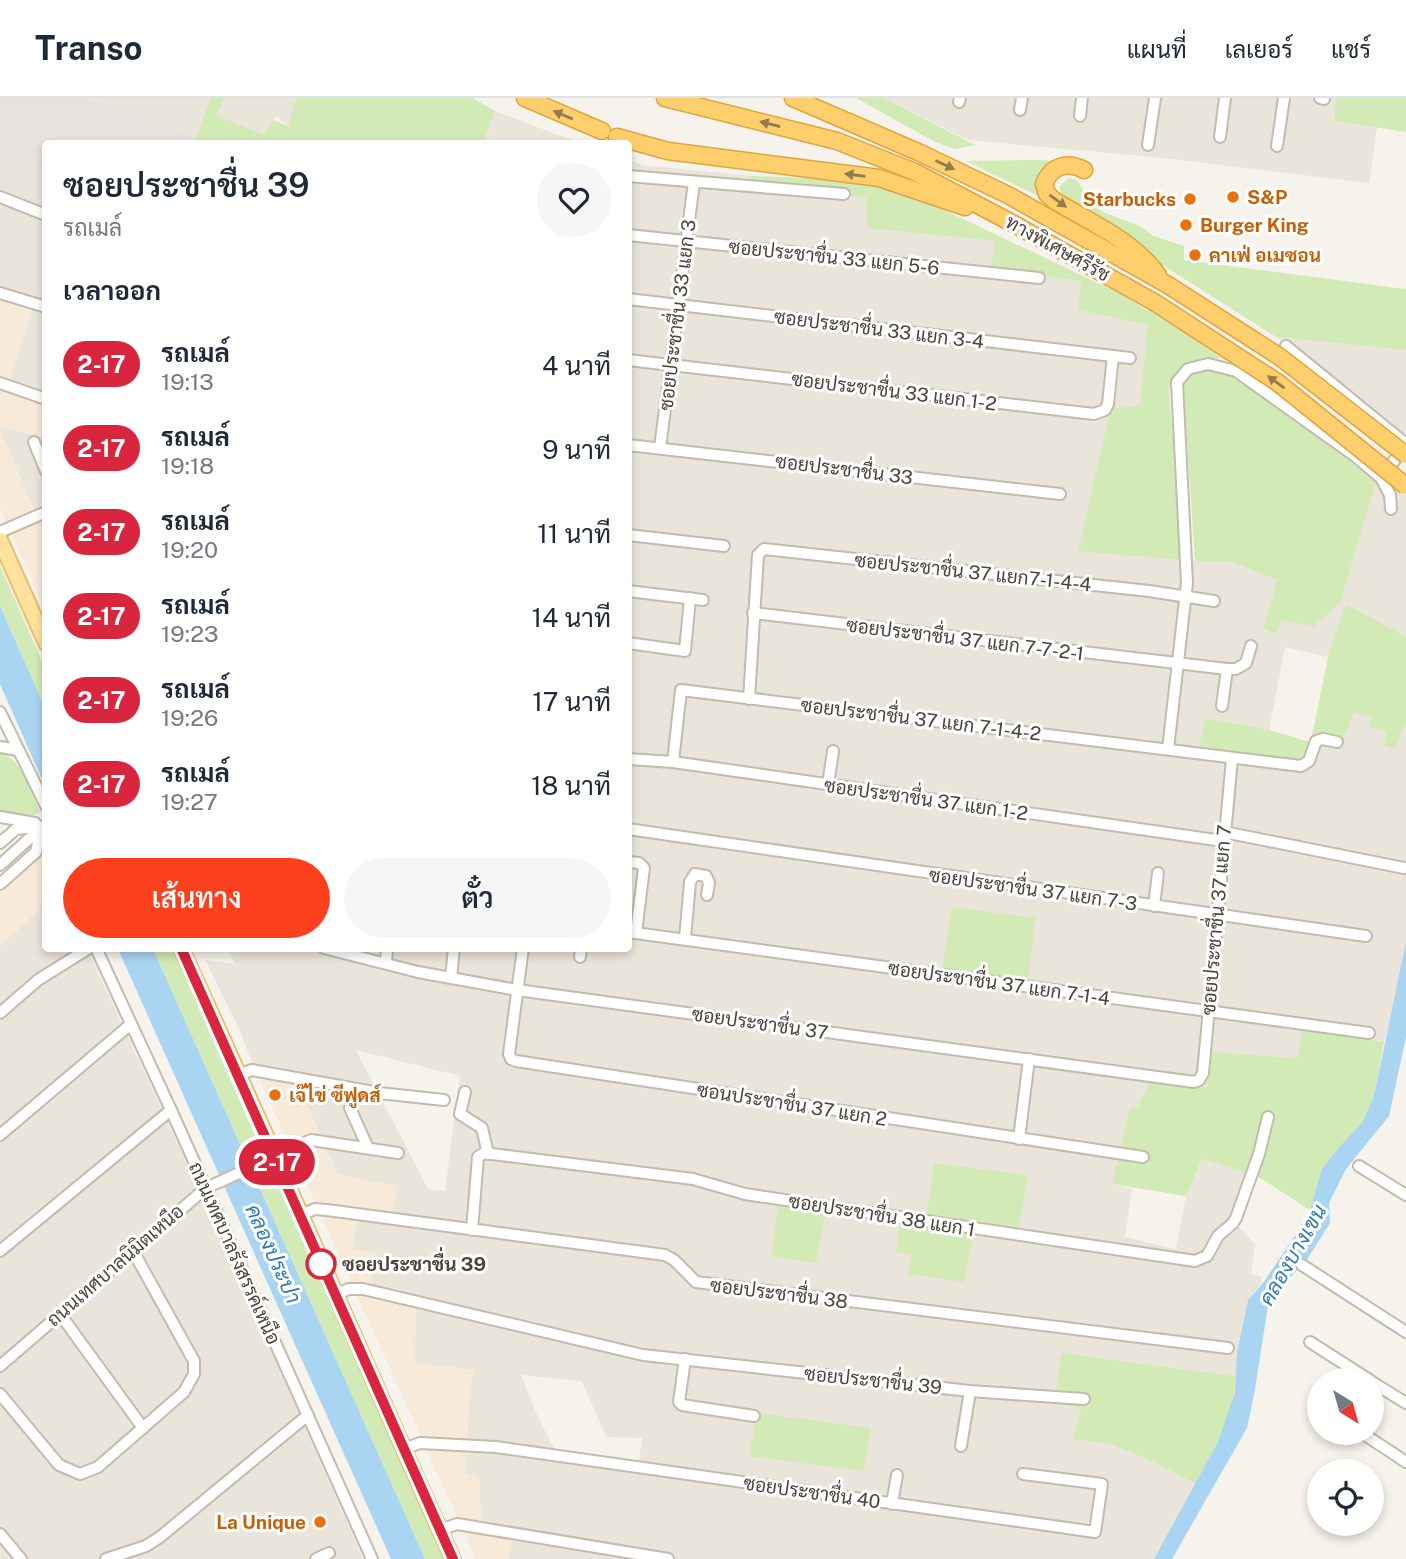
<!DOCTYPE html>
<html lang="th">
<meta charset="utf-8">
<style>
:root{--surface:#fff;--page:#f6f6f7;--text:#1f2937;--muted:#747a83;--line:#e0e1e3;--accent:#fc3f1d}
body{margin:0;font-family:"Public Sans",Sarabun,sans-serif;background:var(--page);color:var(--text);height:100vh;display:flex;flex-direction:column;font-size:26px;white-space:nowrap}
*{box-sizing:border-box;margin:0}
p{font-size:23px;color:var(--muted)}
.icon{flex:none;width:38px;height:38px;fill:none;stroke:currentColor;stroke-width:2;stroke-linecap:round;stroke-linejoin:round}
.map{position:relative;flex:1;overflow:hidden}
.panel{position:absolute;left:42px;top:42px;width:590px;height:812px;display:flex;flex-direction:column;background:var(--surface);border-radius:7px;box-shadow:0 4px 10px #0003}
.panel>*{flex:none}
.badge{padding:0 14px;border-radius:23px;font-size:24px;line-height:46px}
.needle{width:46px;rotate:143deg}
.controls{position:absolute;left:1307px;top:1270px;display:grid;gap:14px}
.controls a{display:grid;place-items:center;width:77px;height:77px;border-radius:50%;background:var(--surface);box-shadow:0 4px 10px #0003;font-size:35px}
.map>.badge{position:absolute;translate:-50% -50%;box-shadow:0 0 0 4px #fff}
h2{padding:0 21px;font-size:26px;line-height:63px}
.round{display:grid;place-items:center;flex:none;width:74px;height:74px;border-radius:37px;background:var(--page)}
.headline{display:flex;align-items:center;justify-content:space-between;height:119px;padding:0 21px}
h1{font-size:33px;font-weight:600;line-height:52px}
.action{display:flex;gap:14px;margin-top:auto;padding:14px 21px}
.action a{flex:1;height:80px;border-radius:42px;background:var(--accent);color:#fff;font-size:28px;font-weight:600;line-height:80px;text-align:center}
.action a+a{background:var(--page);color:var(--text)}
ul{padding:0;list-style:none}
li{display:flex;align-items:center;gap:21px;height:84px;padding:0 21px}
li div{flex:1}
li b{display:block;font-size:26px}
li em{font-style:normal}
li .badge{min-width:77px;font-weight:700;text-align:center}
header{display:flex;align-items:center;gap:42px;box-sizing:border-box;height:98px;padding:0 35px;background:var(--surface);border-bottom:2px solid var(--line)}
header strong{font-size:33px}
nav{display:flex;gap:38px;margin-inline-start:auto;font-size:24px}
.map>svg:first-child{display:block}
</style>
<header>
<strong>Transo</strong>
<nav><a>แผนที่</a><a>เลเยอร์</a><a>แชร์</a></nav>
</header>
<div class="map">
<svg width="1406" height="1461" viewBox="0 0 1406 1461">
<rect width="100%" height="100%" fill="#f6f3ec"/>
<g fill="#eae5da" fill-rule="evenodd">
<path d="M89,0H210L196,41Z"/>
<path d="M224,0H296L288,28L276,18L263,38L217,17Z"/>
<path d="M884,0H1336L1334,23L1377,30L1369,85L1164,60L968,42Z"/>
<path d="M495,13L556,36L582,45L484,46Z"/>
<path d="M0,57L45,74V295L10,281L32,211L0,200Z"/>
<path d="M628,62L643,67L751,78V84L866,100L868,130L996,143L991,171L1081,183L1078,212L1147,227L1140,309L1111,310L1104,347L1182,462L1232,464L1277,482L1263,530L1281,522L1379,373L1406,397V539L1346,507L1328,559L1285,549L1269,632L1206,620L1303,663L1312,638L1343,641L1354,613L1372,620L1387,634L1395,651L1406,624V844L1398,890L1384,944L1303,931L1299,960L1212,954L1207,989L1150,982L1112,1086L1132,1091L1125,1139L1176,1151L1186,1098L1202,1061L1245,1075L1255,1080L1237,1127L1255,1146L1251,1176L1261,1179L1262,1185L1248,1202L1237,1254L1236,1278L1061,1255L1054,1306L1081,1310L1074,1341L1110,1346L1143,1359L1196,1386L1154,1461H508L511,1440L481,1424L479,1380L465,1377L470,1289L474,1272L414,1265L416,1204L369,1190L353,1151L357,1121L296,983L253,967L240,933L205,862L234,866L229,850L340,851L377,857L378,850H628ZM356,952L460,978L445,1093L428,1091ZM521,1277L582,1283L606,1339L642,1340L639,1364L555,1352L538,1319Z"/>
<path d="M1276,239L1406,252V339Z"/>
<path d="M0,328L45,340V437L0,332Z"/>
<path d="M45,806L46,850L87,851L233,1164L363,1461H0V848Z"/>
</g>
<g fill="#f7ead8">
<path d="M0,200L32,210L10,281L45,295V341L0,328Z"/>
<path d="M0,332L45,437V512L0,410Z"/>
<path d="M35,761H41L45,764V806L0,848V792Z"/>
<path d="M253,967L296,982L336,1076L397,1088L391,1126L357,1121L353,1151L376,1155L370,1190L416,1203L415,1265L474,1272L470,1289L465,1376L479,1379L481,1424L511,1440L508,1461H476Z"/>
</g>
<path fill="#e6e2dd" d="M0,0H89L207,45L46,46L45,74L0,57Z"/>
<g fill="#d2eab5">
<path d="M210,0H224L217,17L263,37L273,22L288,28L296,0H473L495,13L484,45H207L196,41Z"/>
<path d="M856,0H884L975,47L955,51L935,44Z"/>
<path d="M1336,0H1406V34L1334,23Z"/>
<path d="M1035,62L1059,63L1038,77L1036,89L1038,98L966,63Z"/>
<path d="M751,78C813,80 860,80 919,100L1119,195L1182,233L1221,260C1192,262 1180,261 1169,290L1182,462L1078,453L1111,310L1140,308L1147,227L1078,212L1081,183L991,171L995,143L867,130L866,100L750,84Z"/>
<path d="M1069,80L1078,83L1089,104L1105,115L1140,128L1154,138L1184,148V162L1405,191L1406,189V252L1276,239L1063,104L1059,89Z"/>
<path d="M1212,271L1234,276L1376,383L1340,505L1314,528L1282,522L1277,536L1263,530L1277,482L1232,464L1195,463L1183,282L1193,274Z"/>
<path d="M0,468L45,570V610L0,508Z"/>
<path d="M1346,506L1406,539V624L1395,652L1384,647L1386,634L1369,629L1372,620L1354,614L1343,641L1312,638L1328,559Z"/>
<path d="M1206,620L1269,632L1310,644L1303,663L1199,648Z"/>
<path d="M0,654C22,661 31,695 40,714L32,719L0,713Z"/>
<path d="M952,809L1035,820L1028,883L942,872Z"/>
<path d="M153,851H172L444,1461H425Z"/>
<path d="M1302,931L1384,944L1374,998L1362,1025L1339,1049L1322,1071L1310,1112L1257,1078L1275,1019L1264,1016L1253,1058L1245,1075L1202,1061L1186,1098L1112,1086L1130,1010L1138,1009L1150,982L1207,989L1212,954L1298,960Z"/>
<path d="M934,1065L1028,1077L1019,1129L927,1116Z"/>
<path d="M778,1105L825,1113L816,1165L772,1159Z"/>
<path d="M900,1124L974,1135L964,1184L908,1176L912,1157L896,1154Z"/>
<path d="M1061,1255L1236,1278C1234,1317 1214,1353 1196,1386L1143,1359L1110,1346L1073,1341L1081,1310L1054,1306Z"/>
<path d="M757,1315L871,1330L863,1373L749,1358Z"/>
</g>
<g fill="#a9d4f2">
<path d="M0,508L45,610V688L0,586Z"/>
<path d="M1406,844V939L1389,1018L1346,1071L1329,1105L1330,1125L1306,1163L1279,1191L1268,1208L1254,1297L1247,1330L1172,1461H1154L1218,1344L1235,1294L1237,1254L1248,1202L1263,1185L1297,1135L1310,1112L1322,1071L1339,1049L1362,1025L1374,998Z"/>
<path d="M118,851H153L425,1461H391Z"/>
</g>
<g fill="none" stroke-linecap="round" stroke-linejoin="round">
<g stroke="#c2bbae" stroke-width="14">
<g id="minor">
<path d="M1320,0L1324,1"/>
<path d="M959,4L960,0"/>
<path d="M1020,12L1022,0"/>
<path d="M1080,18L1082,0"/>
<path d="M1220,39L1225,0"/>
<path d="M1148,47L1155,0"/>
<path d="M1277,48L1284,0"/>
<path d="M628,78L844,96"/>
<path d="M0,99L46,117"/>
<path d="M628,137L1039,180"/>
<path d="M0,195L46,209"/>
<path d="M628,201L1130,260"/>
<path d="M1286,248L1406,346"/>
<path d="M628,262L1094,316L1105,312L1108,306L1113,258"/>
<path d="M0,285L46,301"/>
<path d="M34,344L46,373"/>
<path d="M628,347L1060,396"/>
<path d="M660,350L694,84"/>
<path d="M1383,378L1405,348"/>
<path d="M0,434L46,414"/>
<path d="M628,437L724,448"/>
<path d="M628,493L703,502"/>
<path d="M753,515L1227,571H1236L1246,565L1251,548"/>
<path d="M628,545L685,553L690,500"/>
<path d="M749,601L758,457L764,451L1149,493L1214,503"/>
<path d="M1222,608L1227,571"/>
<path d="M0,614L46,708"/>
<path d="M0,649L18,652"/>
<path d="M1168,651L1187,485L1177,284L1188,271L1208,266L1236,273L1355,358L1381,380L1390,397L1391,411"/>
<path d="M628,661L673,664L1223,743"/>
<path d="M673,664L681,592L1301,668L1309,663L1316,643L1323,641L1337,644"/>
<path d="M828,687L833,653"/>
<path d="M0,719L35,725L45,735"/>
<path d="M628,731L1366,838"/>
<path d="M1224,734L1404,770"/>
<path d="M0,745L16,731L35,729"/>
<path d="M628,764L639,765L644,770L636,835"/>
<path d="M0,767L42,729"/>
<path d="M0,786L36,754L41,730"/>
<path d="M1154,808L1158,775"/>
<path d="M628,834L1369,935"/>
<path d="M685,841L690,784L695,776L706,778L709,785L707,797"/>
<path d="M96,850L171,1012L372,1461"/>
<path d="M324,850L418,874L517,892L1194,984L1199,982L1203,975L1232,661"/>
<path d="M523,850L509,956L511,961L516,963L1143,1059"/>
<path d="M580,859L581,850"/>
<path d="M386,865L387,850"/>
<path d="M451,880L454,850"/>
<path d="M0,915L38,882L89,850"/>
<path d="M237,977L252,972L379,995L444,1002"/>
<path d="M465,994L460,1016L482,1030L488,1056"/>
<path d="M350,1010L368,1050"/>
<path d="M0,1037L131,926"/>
<path d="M1019,1041L1029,961"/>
<path d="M1359,1068L1406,1097"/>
<path d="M301,1117L315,1111L327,1112L665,1157L674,1162L696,1184L1228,1250"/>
<path d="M472,1132L478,1059L484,1055L693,1081L745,1096L1195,1163L1207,1158L1218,1138L1233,1125L1236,1120L1259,1056L1268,1019"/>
<path d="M0,1153L171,1012"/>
<path d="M1302,1167L1406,1234"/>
<path d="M334,1197L349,1191H363L643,1257L970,1293L1084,1301"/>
<path d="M60,1216L143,1330"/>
<path d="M1310,1244L1371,1283"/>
<path d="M685,1261L679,1304L682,1307L754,1318"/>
<path d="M0,1268L206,1090L311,1042L398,1055"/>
<path d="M1372,1284L1406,1305"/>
<path d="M0,1296L59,1367L80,1376L98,1369L184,1294L194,1276V1263L133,1153"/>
<path d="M1362,1335L1406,1364"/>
<path d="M961,1348L970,1293"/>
<path d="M404,1351L420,1345L496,1349L1095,1434L1102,1386L1023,1376"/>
<path d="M892,1406L897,1377"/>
<path d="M440,1432L457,1426L668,1461"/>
<path d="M0,1436L21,1461"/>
<path d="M106,1461L146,1448L160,1439L308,1317"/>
<path d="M316,1461L329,1455"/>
</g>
</g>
<g stroke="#e6c16a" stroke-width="18">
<g id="major">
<path d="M0,442L46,545"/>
<path d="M181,850C275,1052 361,1258 453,1461"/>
</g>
</g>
<g stroke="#e0a43c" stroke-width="19">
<g id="highway">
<path d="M525,0L602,33"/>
<path d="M665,0L837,43L915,74L1014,126L1154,204"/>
<path d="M793,0L918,54L1008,97L1168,187"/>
<path d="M617,39L668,53L879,80L965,109"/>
<path d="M1084,72C1067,63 1051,68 1044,86L1047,96L1055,103C1090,124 1134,143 1158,177"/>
</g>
</g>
<use href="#minor" stroke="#fff" stroke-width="10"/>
<use href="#major" stroke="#ffe39c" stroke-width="14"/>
<use href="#highway" stroke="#ffcf6e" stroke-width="16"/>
<g stroke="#e0a43c" stroke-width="19" stroke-linecap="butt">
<g id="highway-bridge">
<path d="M1168,187L1280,259L1406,357"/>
<path d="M1154,204L1277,284L1406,388"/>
</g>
</g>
<use href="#highway-bridge" stroke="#ffcf6e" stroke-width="16"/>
</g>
<defs><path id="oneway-solid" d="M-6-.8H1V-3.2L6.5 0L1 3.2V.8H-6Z" transform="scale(1.75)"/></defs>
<g fill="#937c4e">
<use href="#oneway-solid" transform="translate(563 17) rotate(-157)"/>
<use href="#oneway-solid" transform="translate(770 26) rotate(-166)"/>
<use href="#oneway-solid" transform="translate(945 67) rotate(25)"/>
<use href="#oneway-solid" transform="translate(855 77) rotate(-172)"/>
<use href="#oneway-solid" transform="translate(1058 103) rotate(36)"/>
<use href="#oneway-solid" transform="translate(1276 284) rotate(-144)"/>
</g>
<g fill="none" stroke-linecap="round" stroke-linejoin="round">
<g stroke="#fff" stroke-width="16">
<path id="line" d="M181,850C273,1053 361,1258 453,1461"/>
</g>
<use href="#line" stroke="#d7263d" stroke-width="10"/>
</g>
<g fill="#e8710a" stroke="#fff" stroke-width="2.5">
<circle cx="1233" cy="99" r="7"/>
<circle cx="1190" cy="101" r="7"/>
<circle cx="1186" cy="127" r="7"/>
<circle cx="1195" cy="157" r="7"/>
<circle cx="275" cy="997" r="7"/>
<circle cx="320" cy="1424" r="7"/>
</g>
<circle fill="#fff" stroke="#d7263d" stroke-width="3.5" cx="321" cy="1166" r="14"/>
<g text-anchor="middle" stroke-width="6" stroke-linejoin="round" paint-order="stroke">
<g font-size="19" font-weight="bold" fill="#c56008" stroke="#fff" text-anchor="start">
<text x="1247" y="106">S&amp;P</text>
<text x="1176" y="108" text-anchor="end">Starbucks</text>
<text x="1200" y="134">Burger King</text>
<text x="1209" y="164">คาเฟ่ อเมซอน</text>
<text x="289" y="1004">เจ๊ไข่ ซีฟูดส์</text>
<text x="306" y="1431" text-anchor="end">La Unique</text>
</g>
<g font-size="19" fill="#4b4439" stroke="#fff">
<text transform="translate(1058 150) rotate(29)" y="7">ทางพิเศษศรีรัช</text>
<text transform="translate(834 159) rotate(6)" y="7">ซอยประชาชื่น 33 แยก 5-6</text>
<text transform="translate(677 217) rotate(-83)" y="7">ซอยประชาชื่น 33 แยก 3</text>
<text transform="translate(879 231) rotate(7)" y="7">ซอยประชาชื่น 33 แยก 3-4</text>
<text transform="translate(894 293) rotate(7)" y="7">ซอยประชาชื่น 33 แยก 1-2</text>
<text transform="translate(844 371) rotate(7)" y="7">ซอยประชาชื่น 33</text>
<text transform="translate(973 474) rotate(6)" y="7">ซอยประชาชื่น 37 แยก7-1-4-4</text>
<text transform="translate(965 541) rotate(7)" y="7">ซอยประชาชื่น 37 แยก 7-7-2-1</text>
<text transform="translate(921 621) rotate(7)" y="7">ซอยประชาชื่น 37 แยก 7-1-4-2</text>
<text transform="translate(926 701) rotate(8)" y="7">ซอยประชาชื่น 37 แยก 1-2</text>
<text transform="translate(1033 791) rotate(8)" y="7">ซอยประชาชื่น 37 แยก 7-3</text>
<text transform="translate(1216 822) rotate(-85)" y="7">ซอยประชาชื่น 37 แยก 7</text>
<text transform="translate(999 885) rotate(8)" y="7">ซอยประชาชื่น 37 แยก 7-1-4</text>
<text transform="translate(760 925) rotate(8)" y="7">ซอยประชาชื่น 37</text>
<text transform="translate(792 1006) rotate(9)" y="7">ซอนประชาชื่น 37 แยก 2</text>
<text transform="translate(882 1117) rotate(9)" y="7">ซอยประชาชื่น 38 แยก 1</text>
<text transform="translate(235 1155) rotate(66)" y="7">ถนนเทศบาลรังสรรค์เหนือ</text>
<text transform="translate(115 1167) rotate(-41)" y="7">ถนนเทศบาลนิมิตเหนือ</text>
<text transform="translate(779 1195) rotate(7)" y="7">ซอยประชาชื่น 38</text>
<text transform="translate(873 1282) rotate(6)" y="7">ซอยประชาชื่น 39</text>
<text transform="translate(812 1394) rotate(8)" y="7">ซอยประชาชื่น 40</text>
</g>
<g font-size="19" font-weight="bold" fill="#4b4439" stroke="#fff" text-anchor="start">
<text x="342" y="1173">ซอยประชาชื่น 39</text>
</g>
<g font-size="21" font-style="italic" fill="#2e7ab2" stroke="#fff">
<text transform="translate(273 1156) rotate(66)" y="7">คลองประปา</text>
<text transform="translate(1293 1157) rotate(-60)" y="7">คลองบางเขน</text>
</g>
</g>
</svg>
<div class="controls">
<a><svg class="needle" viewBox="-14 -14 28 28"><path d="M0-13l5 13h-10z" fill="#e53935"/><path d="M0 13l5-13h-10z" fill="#747a83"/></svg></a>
<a><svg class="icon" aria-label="locate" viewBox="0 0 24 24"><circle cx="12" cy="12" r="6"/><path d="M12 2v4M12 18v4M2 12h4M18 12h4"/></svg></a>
</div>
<b class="badge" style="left:277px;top:1064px;background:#d7263d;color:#fff">2-17</b>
<section class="panel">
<div class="headline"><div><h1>ซอยประชาชื่น 39</h1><p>รถเมล์</p></div><a class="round"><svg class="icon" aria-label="heart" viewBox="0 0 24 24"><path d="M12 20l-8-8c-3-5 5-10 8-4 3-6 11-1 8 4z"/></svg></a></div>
<h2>เวลาออก</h2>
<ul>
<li><span class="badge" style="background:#d7263d;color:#fff">2-17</span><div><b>รถเมล์</b><p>19:13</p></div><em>4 นาที</em></li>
<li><span class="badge" style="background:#d7263d;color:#fff">2-17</span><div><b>รถเมล์</b><p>19:18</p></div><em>9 นาที</em></li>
<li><span class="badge" style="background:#d7263d;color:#fff">2-17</span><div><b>รถเมล์</b><p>19:20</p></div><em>11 นาที</em></li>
<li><span class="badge" style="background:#d7263d;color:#fff">2-17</span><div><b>รถเมล์</b><p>19:23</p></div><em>14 นาที</em></li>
<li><span class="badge" style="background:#d7263d;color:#fff">2-17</span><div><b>รถเมล์</b><p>19:26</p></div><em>17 นาที</em></li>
<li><span class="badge" style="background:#d7263d;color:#fff">2-17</span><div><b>รถเมล์</b><p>19:27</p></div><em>18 นาที</em></li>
</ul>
<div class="action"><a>เส้นทาง</a><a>ตั๋ว</a></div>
</section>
</div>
